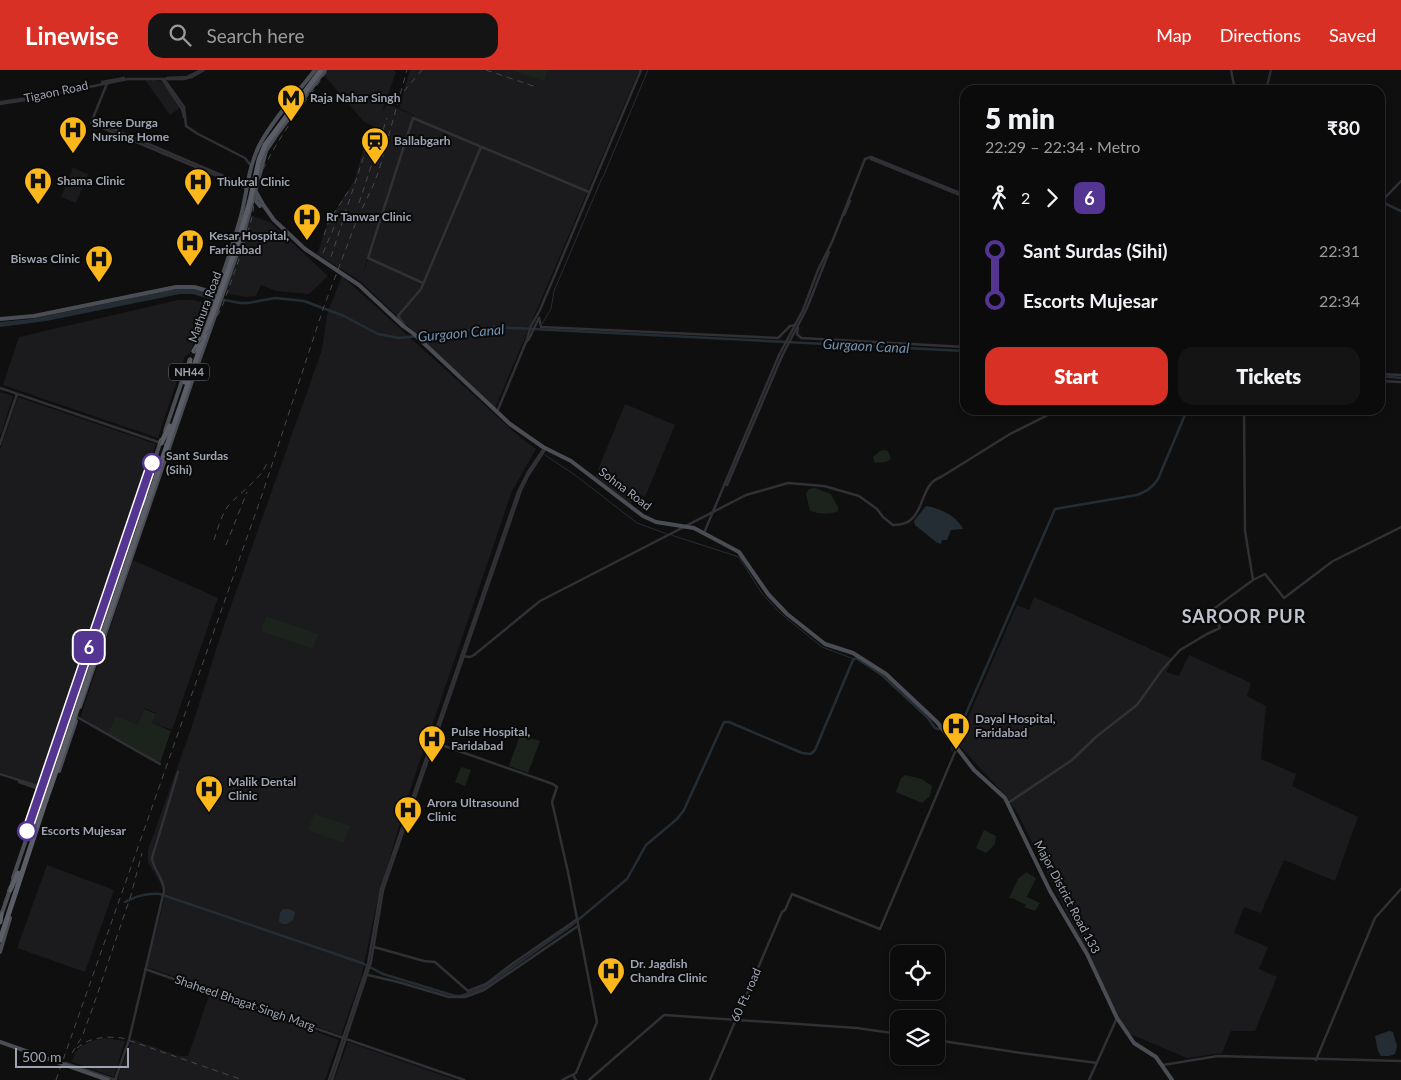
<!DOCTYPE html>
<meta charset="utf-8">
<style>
:root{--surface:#0b0b0c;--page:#141415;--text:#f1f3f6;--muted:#9a9b9d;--line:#2b2b2d;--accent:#d93025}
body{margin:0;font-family:Lato,sans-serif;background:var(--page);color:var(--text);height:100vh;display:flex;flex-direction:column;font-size:19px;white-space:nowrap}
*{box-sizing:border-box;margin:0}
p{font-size:16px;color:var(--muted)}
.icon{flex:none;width:28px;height:28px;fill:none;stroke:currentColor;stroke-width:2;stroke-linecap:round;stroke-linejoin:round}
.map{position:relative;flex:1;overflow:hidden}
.details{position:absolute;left:960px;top:15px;width:425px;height:330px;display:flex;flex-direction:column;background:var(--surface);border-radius:15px;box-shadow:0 2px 8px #0003,0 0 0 1px var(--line)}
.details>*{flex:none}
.badge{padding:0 10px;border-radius:8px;font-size:18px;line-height:32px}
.tools{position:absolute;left:890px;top:875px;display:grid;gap:10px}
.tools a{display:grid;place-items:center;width:55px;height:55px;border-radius:10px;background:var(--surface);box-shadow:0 2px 8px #0003,0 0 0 1px var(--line);font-size:25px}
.scale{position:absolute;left:15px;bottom:12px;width:114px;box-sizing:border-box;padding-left:5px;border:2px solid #9fa4b2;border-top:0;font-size:14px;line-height:18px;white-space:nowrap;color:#9fa4b2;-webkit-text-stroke:4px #0a0a0b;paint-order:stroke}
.map>.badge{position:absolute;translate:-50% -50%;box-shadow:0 0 0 2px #fff}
.legs{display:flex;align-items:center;gap:8px;height:55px;padding:0 25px;font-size:16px}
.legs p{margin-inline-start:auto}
.summary{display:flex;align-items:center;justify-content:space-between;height:85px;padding:0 25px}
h1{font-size:28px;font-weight:800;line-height:38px}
.action{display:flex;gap:10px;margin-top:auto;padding:10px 25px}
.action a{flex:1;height:58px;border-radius:15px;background:var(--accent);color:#fff;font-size:20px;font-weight:800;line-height:58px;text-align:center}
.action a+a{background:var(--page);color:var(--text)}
ul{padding:0 25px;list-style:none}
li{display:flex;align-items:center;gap:18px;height:50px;font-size:19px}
li i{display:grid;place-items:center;width:8px;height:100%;margin:0 6px;background:currentColor}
li i::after{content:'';width:12px;height:12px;margin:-6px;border:4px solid;border-radius:50%;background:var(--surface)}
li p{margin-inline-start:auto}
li:first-child i{background:linear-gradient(#0000 50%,currentColor 0)}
li:last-child i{background:linear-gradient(currentColor 50%,#0000 0)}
header{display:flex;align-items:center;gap:30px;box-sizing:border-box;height:70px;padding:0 25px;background:var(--accent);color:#fff}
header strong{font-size:24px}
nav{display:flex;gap:28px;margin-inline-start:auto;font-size:18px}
.search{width:350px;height:45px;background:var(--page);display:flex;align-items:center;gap:12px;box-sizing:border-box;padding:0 18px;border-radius:15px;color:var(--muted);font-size:19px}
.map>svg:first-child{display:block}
</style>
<header>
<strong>Linewise</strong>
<div class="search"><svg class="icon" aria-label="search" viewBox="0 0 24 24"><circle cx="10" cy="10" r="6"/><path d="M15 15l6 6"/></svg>Search here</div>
<nav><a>Map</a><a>Directions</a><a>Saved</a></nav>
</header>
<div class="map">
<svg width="1401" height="1010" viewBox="0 0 1401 1010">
<rect width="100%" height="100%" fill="#0f0f10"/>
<g fill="#1b1b1d">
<path d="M327,0H393L396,2L382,42L387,34L413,45L362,206L372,179L414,45L399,38L410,0H639L495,338L360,211L317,184L328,152L354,111L364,77L375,57L364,52L324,5Z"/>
<path d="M152,9L163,13L181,37L170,45L145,10Z"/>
<path d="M73,98L88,104L76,133L61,127Z"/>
<path d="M251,145L271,153L328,206L309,224L276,221L261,215L256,226L245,227L225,223Z"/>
<path d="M342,206L520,367L536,379L512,421L407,729L378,828L361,908L341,965L147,897L165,826L160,812L148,793V780L193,653L222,561L322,280L327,244Z"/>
<path d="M178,230H194L209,234L190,283L185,286L158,368L3,315L19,267Z"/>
<path d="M0,322L13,326L1,364H0Z"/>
<path d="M18,327L156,374L40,714L38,715L0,702V380Z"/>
<path d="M625,334L675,355L645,427L635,423L631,434L595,407Z"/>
<path d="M133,490L218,528L172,660L152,653L156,643L144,638L137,655L108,664L80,648Z"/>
<path d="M1034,527L1173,589L1166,602L1179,606L1189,585L1251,613L1247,626L1266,636L1261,689L1296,704L1292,716L1358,747L1335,811L1284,790L1261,843L1244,837L1234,863L1268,877L1259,899L1277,907L1255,961H1231L1222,983L1187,988L1128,963L1118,946L1018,744L1006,726L957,673L1017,535L1029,540Z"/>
<path d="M47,795L114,820L85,902L17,878Z"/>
<path d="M210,923L339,970L325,1010H121L117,1009L132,969L179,986H188Z"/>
<path d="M104,968L125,971L114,1007L72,992L75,983L81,976L92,971Z"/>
<path d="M348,972L456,1010H334Z"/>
</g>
<g fill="#1b231c">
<path d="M511,0H548L544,11Z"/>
<path d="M885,380L888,381L891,389L886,392L875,393L873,387L880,381Z"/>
<path d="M815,418L831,424L838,437V441C830,445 819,444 810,441L806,424L809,419Z"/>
<path d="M266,546L318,564L313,579L261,561Z"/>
<path d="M144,639L156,644L152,653L171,661L160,693L108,664L116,646L137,655Z"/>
<path d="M520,665L540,671L528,703L509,696Z"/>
<path d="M461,697L471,700L465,716L455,712Z"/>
<path d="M905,705L922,709L932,716L930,726L922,733L896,722L901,708Z"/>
<path d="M314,744L350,756L344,773L308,760Z"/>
<path d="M984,760L996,766L995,774L986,783L976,778Z"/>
<path d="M1026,802L1036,808L1027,827L1040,833L1035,841L1024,837L1026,835L1012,828H1009L1018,809Z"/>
</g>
<g fill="#252d34">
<path d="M176,219H194L222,227L221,232L192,224H180L46,251L0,257V252L31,249Z"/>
<path d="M926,436C940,438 958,447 963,459L951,460L947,470H942L941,474L936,472L915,455L914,451Z"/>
<path d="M283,839H289L295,842L293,850L287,854H282L279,851L280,843Z"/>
<path d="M1389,961L1393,962L1397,976L1395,984L1389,986H1381L1378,981L1375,966Z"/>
</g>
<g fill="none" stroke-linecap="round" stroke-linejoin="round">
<g stroke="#252d34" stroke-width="1">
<path d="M603,107L648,0"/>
<path d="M542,254L551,239L554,221L602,108"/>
<path d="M545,385L575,405L637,453L667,464"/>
<path d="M671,465L739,487L761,522L779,542L822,577L854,589"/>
<path d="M952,681V676L956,673L958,662"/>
</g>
<g stroke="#252d34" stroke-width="2.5">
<path d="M1266,20L1271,0"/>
<path d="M1380,131L1401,141"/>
<path d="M220,229L240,233H248L275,228L304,231L344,246L378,264L399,268L495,257L965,281"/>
<path d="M1380,306L1401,308"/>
<path d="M125,832C137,826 146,823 160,824L362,893L383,904L455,926H461L483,918L572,855L627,809L646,775L677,749L684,740L724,652H729L802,683L811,684L815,680L853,590L856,588L882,605L928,648L935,658L938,659L945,657L958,662L1055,439L1137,425C1147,421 1152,418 1158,409L1187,340"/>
</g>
<g stroke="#303035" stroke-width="2.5">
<path d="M1231,0L1235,20"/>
<path d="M167,8L187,7L201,0"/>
<path d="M162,9L182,39L184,47"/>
<path d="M164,9L184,37L186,56L198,64L245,88L252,97"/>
<path d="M108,11L91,53L246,118"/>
<path d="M102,12L124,8"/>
<path d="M1,32L28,28"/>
<path d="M0,34L25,30L128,9H184L192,7L204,0"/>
<path d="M92,50L247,116"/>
<path d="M871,89L965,127"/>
<path d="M1380,133L1401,111"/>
<path d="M844,145L850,131"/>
<path d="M423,213L368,188L413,48L589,122"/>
<path d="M539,248L541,257L778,268L790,256L795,255"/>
<path d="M798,258L797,264L801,268L965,277"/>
<path d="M407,259L398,246L421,219L481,77"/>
<path d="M526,272L531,256L540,240L641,0"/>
<path d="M1380,304L1401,305"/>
<path d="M1380,311L1401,312"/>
<path d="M0,318L164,374"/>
<path d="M497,342L526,272L529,269L539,248"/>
<path d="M0,374L17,324"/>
<path d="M727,415L782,286L807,238L829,182"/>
<path d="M704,463L779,285L803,240L818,200L832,172L865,89L871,87L965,125"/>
<path d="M1253,510L1265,504L1284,528L1333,491L1401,457"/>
<path d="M461,586L470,587L474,585L540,531L746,425L788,413L824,416L859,426L877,439L883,447L893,455C928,456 916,415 941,407L1010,364L1058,340"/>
<path d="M77,647L160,694"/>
<path d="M433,672L553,714L557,717L552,732L568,802L597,952L576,1003L562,1010"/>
<path d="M0,704L44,718"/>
<path d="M19,712L50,723"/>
<path d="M1008,733L1072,690L1097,666L1137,635L1162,600L1180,580L1207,564L1220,558L1219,555L1208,545V543L1253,510L1245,461L1244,340"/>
<path d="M374,877L424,891L435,892L468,921L486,914L512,894L576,850"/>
<path d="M145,899L464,1010"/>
<path d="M368,905L398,912L449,927H465L484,920L578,856"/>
<path d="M936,970L1021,983L1097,993"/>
<path d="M1316,990L1375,848L1401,819"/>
<path d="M66,993L116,1010"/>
<path d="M1163,995L1218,986L1401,991"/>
<path d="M573,1005L576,1010"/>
<path d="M115,1010L129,970L164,821C164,808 153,800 152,788L178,702"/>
<path d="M329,1010L368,894L381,819L518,422L528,402L545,377"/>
<path d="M332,1010L371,892L383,820L521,420L528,406L546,378"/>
<path d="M589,1010L664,945L857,958L899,964"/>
<path d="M710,1010L782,842L785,840L792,824L880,859L955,682L959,680"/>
<path d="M1089,1010L1117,948"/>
</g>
<g stroke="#4b4d54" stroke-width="4">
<path d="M256,122L264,136"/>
<path d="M256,127V131L260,136"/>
<path d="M0,249L34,246L176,217H194L216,223"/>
<path d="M403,256L414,264L510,354L543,377L571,391L643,446L656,452L694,458L739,482L768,524L787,544L825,574L853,583L886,604L937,652L974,700L1005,728L1050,821L1087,884L1117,948L1134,973L1156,987L1172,1010"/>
<path d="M198,272C214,231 229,189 241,146C247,123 248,98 259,76C271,52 298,22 315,0"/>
<path d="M165,361L186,299"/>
<path d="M145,420L161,370"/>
<path d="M80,637L200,288L242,170L266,81L278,63L325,0"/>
<path d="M59,701L76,651"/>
<path d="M13,808L143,427"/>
<path d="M1,846L11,817"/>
<path d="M0,882L10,848"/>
</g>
<g stroke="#5b5e67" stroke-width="5">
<path d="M194,281L200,271"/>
<path d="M185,312L190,290"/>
<path d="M161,373L170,356"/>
<path d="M144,434L145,419"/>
<path d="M51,716L197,287L235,181L250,131"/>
<path d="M10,820L18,803"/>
<path d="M0,852L1,844"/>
<path d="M0,870L46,730"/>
</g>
<g stroke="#46484e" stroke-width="1" stroke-dasharray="6 5" stroke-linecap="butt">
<path d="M486,0L536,17"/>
<path d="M404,21L422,0"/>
<path d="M359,133L387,48"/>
<path d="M324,165L329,151L349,120"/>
<path d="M323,183L334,157"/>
<path d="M331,187L368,73L377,58"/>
<path d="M214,470C218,458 221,446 228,436C242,420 260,411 268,391"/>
<path d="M226,475L247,422"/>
<path d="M0,844L186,296C196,274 214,257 223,234C233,207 243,179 251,151C255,136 254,120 260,106C275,71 306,31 328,0"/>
<path d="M77,978C90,967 106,966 122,968L243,1010"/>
<path d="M72,983L82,967L94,934L131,825L142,783"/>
<path d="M56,1010L263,422L323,239L358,147L373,116L379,100L407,0"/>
</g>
<g stroke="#4b4d54" stroke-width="4">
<path d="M264,136L274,150L305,179L359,215L403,256"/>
<path d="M0,972L108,1010"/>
</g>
<g stroke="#5b5e67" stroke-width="5">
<path d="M250,131L259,90L265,75L321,0"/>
<path d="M46,730L51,716"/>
</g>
</g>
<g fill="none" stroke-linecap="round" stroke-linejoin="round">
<g stroke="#fff" stroke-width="11">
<path id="line-1" d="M27,761L152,393"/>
</g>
<use href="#line-1" stroke="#553592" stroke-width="8"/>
</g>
<defs>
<g id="metro-pin" transform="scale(1.4375)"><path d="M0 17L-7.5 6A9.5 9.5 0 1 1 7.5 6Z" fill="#fcb71b" stroke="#0a0a0b"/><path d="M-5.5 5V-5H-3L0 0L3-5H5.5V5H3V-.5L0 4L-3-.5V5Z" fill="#111"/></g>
<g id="hospital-pin" transform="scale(1.4375)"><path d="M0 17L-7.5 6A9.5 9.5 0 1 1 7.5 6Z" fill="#fcb71b" stroke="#0a0a0b"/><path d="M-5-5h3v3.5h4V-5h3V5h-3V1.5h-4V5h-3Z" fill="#111"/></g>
<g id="station-pin" transform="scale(1.4375)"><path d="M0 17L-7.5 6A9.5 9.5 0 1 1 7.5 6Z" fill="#fcb71b" stroke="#0a0a0b"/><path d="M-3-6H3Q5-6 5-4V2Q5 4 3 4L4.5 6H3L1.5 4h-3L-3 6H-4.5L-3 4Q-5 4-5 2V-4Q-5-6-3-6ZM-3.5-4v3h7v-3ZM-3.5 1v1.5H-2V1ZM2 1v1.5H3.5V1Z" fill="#111"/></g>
</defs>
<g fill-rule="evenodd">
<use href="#metro-pin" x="291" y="28"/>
<use href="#hospital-pin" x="73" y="60"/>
<use href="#station-pin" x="375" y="71"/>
<use href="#hospital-pin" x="38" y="111"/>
<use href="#hospital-pin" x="198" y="112"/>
<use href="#hospital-pin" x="307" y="147"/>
<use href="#hospital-pin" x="190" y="173"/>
<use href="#hospital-pin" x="99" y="189"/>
<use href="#hospital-pin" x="956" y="656"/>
<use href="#hospital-pin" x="432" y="669"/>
<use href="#hospital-pin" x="209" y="719"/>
<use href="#hospital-pin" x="408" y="740"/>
<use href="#hospital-pin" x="611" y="901"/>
</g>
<g fill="#fff" stroke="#553592" stroke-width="2.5">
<circle cx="152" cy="393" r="9"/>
<circle cx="27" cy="761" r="9"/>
</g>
<g text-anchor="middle" stroke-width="4" stroke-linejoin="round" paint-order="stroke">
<rect fill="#0a0a0b" stroke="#727680" stroke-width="1" x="169" y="293.5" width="40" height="17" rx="4"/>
<g font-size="11" font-weight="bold" fill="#9fa4b2">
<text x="189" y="306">NH44</text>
</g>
<g font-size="12" fill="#9fa4b2" stroke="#0a0a0b">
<text transform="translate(56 22) rotate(-12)" y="4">Tigaon Road</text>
<text transform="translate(205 237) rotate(-70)" y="4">Mathura Road</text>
<text transform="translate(625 419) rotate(37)" y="4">Sohna Road</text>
<text transform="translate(1067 827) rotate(62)" y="4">Major District Road 133</text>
<text transform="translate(746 925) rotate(-66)" y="4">60 Ft. road</text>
<text transform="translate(245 933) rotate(19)" y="4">Shaheed Bhagat Singh Marg</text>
</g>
<g font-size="12" font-weight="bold" fill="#9fa4b2" stroke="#0a0a0b" text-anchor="start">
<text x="310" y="32">Raja Nahar Singh</text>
<text x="92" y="57">Shree Durga<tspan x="92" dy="14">Nursing Home</tspan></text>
<text x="394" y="75">Ballabgarh</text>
<text x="57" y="115">Shama Clinic</text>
<text x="217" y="116">Thukral Clinic</text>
<text x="326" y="151">Rr Tanwar Clinic</text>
<text x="209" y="170">Kesar Hospital,<tspan x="209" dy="14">Faridabad</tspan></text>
<text x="80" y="193" text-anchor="end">Biswas Clinic</text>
<text x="975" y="653">Dayal Hospital,<tspan x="975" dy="14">Faridabad</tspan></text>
<text x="451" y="666">Pulse Hospital,<tspan x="451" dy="14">Faridabad</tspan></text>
<text x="228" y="716">Malik Dental<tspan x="228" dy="14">Clinic</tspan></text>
<text x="427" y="737">Arora Ultrasound<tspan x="427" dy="14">Clinic</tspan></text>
<text x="630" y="898">Dr. Jagdish<tspan x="630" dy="14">Chandra Clinic</tspan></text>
</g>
<g font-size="12" font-weight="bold" fill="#9fa4b2" stroke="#0a0a0b" text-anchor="start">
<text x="166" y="390">Sant Surdas<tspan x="166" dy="14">(Sihi)</tspan></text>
<text x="41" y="765">Escorts Mujesar</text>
</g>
<g font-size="14" font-style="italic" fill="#7391b0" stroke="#0a0a0b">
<text transform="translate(461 263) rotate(-5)" y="5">Gurgaon Canal</text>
<text transform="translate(866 276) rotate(3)" y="5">Gurgaon Canal</text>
</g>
<g font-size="18" font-weight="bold" letter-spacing="1" fill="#c0c3ce" stroke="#0a0a0b">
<text x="1244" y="553">SAROOR PUR</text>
</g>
</g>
</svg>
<div class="tools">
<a><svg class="icon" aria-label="locate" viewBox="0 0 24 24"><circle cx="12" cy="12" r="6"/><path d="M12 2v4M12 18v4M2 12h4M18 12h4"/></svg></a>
<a><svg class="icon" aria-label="layers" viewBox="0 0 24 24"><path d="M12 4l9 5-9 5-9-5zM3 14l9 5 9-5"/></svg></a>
</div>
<div class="scale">500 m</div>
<b class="badge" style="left:89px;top:577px;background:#553592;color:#fff">6</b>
<section class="details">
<div class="summary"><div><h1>5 min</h1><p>22:29 – 22:34 · Metro</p></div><b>₹80</b></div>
<div class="legs"><svg class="icon" aria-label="walk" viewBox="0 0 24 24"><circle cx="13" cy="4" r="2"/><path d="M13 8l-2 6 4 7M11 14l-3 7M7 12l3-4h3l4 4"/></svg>2<svg class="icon" aria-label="forward" viewBox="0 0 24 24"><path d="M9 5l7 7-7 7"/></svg><b class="badge" style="background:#553592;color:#fff">6</b></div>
<ul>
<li><i style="color:#553592"></i><b>Sant Surdas (Sihi)</b><p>22:31</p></li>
<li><i style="color:#553592"></i><b>Escorts Mujesar</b><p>22:34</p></li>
</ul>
<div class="action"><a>Start</a><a>Tickets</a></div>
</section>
</div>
